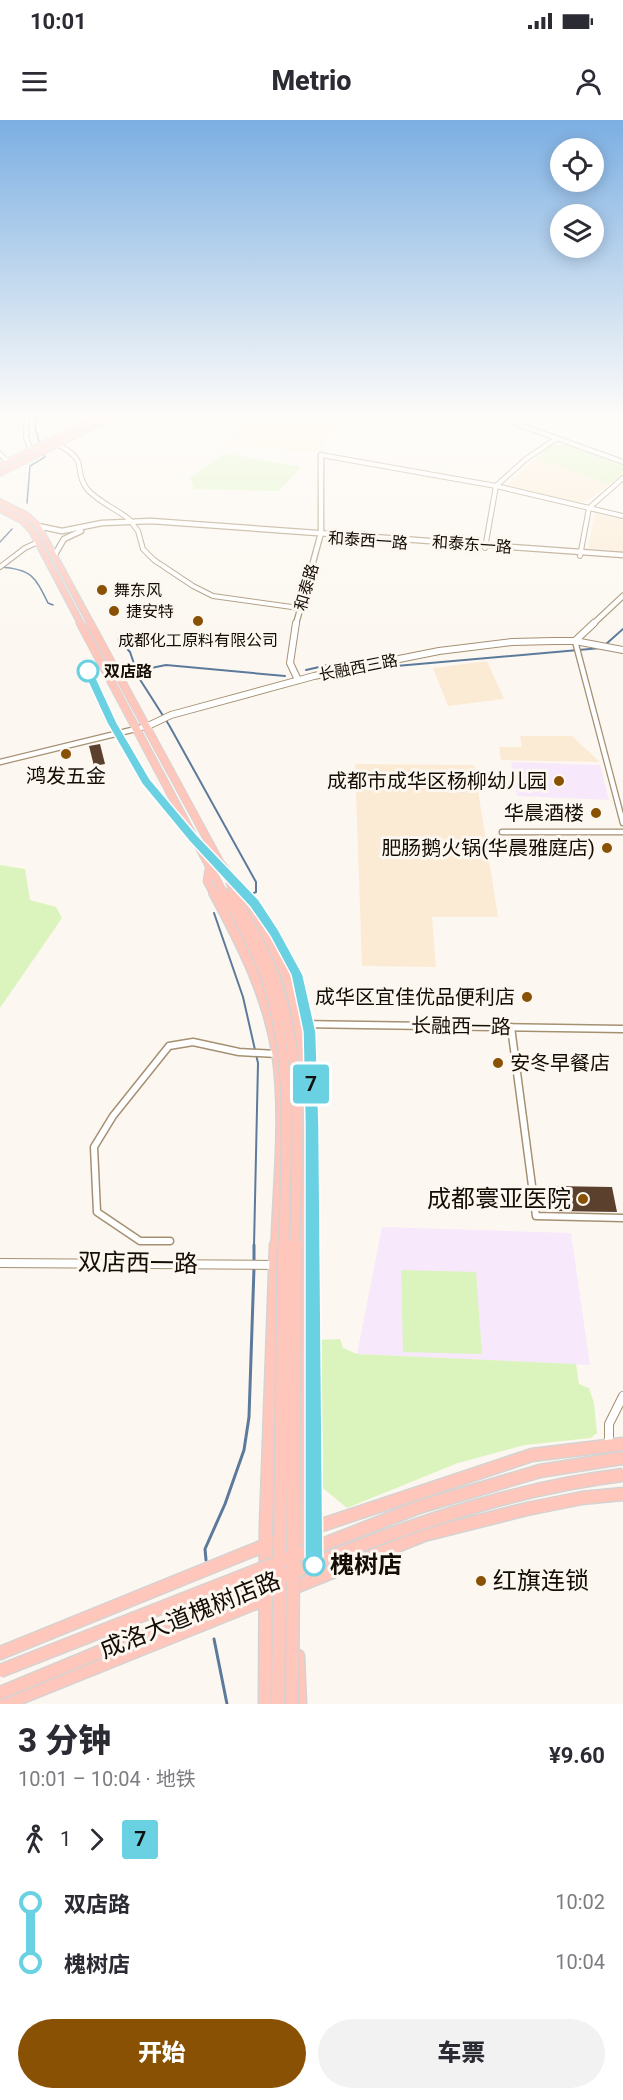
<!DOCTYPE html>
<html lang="zh">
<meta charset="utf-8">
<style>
:root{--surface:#fff;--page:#f2f2f3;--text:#2b2b33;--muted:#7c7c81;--accent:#895103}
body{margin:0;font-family:Roboto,"Noto Sans SC",sans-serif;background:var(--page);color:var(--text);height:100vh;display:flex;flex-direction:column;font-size:22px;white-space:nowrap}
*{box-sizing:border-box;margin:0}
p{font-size:20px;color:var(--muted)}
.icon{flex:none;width:33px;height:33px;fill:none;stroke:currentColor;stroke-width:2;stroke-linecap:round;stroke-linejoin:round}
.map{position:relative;height:1584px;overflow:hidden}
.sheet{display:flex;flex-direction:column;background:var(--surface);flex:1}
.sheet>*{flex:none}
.badge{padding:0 12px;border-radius:4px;font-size:21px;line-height:39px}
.controls{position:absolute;left:550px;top:18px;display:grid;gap:12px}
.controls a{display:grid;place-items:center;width:54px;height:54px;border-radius:50%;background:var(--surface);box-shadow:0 3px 15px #0003;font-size:30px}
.map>.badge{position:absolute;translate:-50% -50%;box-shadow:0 0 0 3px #fff}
.legs{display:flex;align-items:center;gap:9px;height:66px;padding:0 18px;font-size:20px}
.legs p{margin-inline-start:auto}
.overview{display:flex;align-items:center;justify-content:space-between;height:102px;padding:0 18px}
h1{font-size:33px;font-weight:800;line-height:45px}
.primary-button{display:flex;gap:12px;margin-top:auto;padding:12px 18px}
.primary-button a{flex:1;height:69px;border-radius:36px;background:var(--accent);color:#fff;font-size:24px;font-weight:800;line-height:69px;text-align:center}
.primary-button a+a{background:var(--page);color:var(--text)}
ul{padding:0 18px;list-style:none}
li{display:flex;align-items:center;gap:21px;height:60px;font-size:22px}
li i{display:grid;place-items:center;width:9px;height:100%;margin:0 8px;background:currentColor}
li i::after{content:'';width:15px;height:15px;margin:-8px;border:4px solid;border-radius:50%;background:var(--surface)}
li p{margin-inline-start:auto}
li:first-child i{background:linear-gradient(#0000 50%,currentColor 0)}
li:last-child i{background:linear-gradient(currentColor 50%,#0000 0)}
.status{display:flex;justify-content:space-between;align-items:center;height:42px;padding:0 30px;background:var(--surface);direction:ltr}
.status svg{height:16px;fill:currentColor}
header{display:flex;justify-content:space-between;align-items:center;height:78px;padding:0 18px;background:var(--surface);font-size:27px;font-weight:800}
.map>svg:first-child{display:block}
</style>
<div class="status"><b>10:01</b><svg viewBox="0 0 49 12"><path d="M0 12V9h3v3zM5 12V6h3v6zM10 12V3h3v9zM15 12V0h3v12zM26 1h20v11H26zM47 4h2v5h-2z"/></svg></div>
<header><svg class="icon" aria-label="menu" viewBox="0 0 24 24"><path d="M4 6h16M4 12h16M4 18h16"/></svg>Metrio<svg class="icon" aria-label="person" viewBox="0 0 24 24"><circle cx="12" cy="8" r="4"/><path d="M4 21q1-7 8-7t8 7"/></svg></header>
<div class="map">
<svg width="623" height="1584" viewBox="0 0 623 1584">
<rect width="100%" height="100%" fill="#fcf8f1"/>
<g fill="#fcebd4">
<path d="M273,296H347L316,332L227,325L246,304L259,306Z"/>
<path d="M536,338L610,364L587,381L578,383L510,369L507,365Z"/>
<path d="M595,393L623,400V431L588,428Z"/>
<path d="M487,541L504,579L448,586L433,548Z"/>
<path d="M520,616H572L600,642L501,640L499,627H522Z"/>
<path d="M355,644L474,645L498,797H432L436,847L362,846Z"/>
</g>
<g fill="#f8e8fb">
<path d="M511,642L600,645L609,680L517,676Z"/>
<path d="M382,1107L571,1113L590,1245L357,1234Z"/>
</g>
<g fill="#dbf4bd">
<path d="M565,324L623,346V353L610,364L536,338L551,326Z"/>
<path d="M225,333L301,347L279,371L194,369L190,357Z"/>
<path d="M0,745L25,749L30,780L56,787L62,798L0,888Z"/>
<path d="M401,1150L476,1152L482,1234L403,1232Z"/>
<path d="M340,1219L343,1228L357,1234L576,1244L579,1264L589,1268L594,1283L597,1313L591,1318L525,1325L458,1343L347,1388L319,1365L317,1220Z"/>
</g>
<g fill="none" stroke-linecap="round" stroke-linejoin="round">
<g stroke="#5c7a9b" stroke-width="1.5">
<path d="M36,296L35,307L40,325"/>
<path d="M27,383L30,346L45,337L43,334"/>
<path d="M0,422L12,409"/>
<path d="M0,447C31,449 35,456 48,483L53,485"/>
</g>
<g stroke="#5c7a9b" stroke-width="2">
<path d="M118,519L130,532L139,558L169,605L256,762V772L252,774"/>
<path d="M605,525L623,509"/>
<path d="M362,549L601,528"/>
<path d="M306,550L341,542L356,545"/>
<path d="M136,551L166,545L285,556"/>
<path d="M214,793L243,877L258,943L254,1126"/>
</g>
<g stroke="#5c7a9b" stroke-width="3">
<path d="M254,1142V1125"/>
<path d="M206,1440L205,1429L225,1384L244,1330L249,1297L254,1148"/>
<path d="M214,1519L227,1584"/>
</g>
</g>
<g fill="#5c402e">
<path d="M100,624L105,644L94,646L89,626Z"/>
<path d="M551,1066L612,1067L617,1092L554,1091Z"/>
</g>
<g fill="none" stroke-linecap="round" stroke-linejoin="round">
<g stroke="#a59072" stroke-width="6">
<g id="minor-far3">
<path d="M27,296L26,317L31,331"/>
<path d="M495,296L623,342"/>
<path d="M57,324C92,343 71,347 87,369C98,382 117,389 130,400"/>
<path d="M0,334L8,342"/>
<path d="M321,335L496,366L623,396"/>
<path d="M132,403L138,411L143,429L154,440L193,466L213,476L299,488"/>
<path d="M485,428L496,366L526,339L556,319"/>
<path d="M580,436L589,388L623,358"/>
<path d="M0,447L25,428L38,422"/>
</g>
</g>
<g stroke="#a59072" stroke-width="7">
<g id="minor-far2">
<path d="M575,521L623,703"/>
<path d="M0,642L148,606"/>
<path d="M502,712H623"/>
</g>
</g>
<g stroke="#a59072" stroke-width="9">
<g id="minor-far1">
<path d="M298,904L623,909"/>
<path d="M511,907L536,1096L623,1098"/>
<path d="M170,1121H140L97,1092L94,1027L113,996L169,926L193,922L239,932L277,934"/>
</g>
</g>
<g stroke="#a59072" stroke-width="10">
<g id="minor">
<path d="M0,1143L274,1145"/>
<path d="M609,1325V1304L623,1276"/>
</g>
</g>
<g stroke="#a59072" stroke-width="7">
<g id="tertiary-far1">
<path d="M38,406L62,411L102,403L151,401L623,435"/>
<path d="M54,436L64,419L81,411"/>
<path d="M296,504L321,413V335"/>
<path d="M593,504L623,476"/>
</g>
</g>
<g stroke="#a59072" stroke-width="8">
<g id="tertiary">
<path d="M296,503L290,543L298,560"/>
<path d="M575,521L594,503"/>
<path d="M148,606L171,595L314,556L439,531L512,522L554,521H575L623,530"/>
</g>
</g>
<g stroke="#d5d3d2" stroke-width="8">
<g id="primary-far3">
<path d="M0,346L100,296"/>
<path d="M0,353L113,296"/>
<path d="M0,382L26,395L38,406L91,504"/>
<path d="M0,389L23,401L32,411L81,504"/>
</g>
</g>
<g stroke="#d5d3d2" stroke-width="9">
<g id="primary-far2">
<path d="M80,503L224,774"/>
<path d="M90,503L223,748"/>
<path d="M222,745L243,774"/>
<path d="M209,749L207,761L214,774"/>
<path d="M230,763L235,774"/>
</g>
</g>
<g stroke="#d5d3d2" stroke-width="12">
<g id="primary-far1">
<path d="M214,773C241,823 268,876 277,934C286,997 278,1063 276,1126"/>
<path d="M224,773L234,790"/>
<path d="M234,773L241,788"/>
<path d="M242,773C256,799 277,831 287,858C313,937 302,1043 302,1126"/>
</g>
</g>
<g stroke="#d5d3d2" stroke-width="15">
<g id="primary">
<path d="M295,1414L532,1335L623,1324"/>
<path d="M299,1436L302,1125"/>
<path d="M0,1533L283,1418"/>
<path d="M298,1536L300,1584"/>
<path d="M5,1584L424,1415L527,1389L582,1378L623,1374"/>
<path d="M265,1584L266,1404L276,1125"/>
</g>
</g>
<use href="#minor-far3" stroke="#fff" stroke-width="4"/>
<use href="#minor-far2" stroke="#fff" stroke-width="4.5"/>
<use href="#minor-far1" stroke="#fff" stroke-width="6"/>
<use href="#minor" stroke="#fff" stroke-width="8"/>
<use href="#tertiary-far1" stroke="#fff" stroke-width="4.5"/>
<use href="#tertiary" stroke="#fff" stroke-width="6"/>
<use href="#primary-far3" stroke="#ffc6bc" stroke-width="5"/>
<use href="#primary-far2" stroke="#ffc6bc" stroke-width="7"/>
<use href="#primary-far1" stroke="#ffc6bc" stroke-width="9"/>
<use href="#primary" stroke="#ffc6bc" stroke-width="12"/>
<g stroke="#d5d3d2" stroke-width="12" stroke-linecap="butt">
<g id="primary-bridge-far1">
<path d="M241,788C253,811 266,833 275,858C305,943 296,1037 295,1126"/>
<path d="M234,790C246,813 259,836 267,861C295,945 285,1039 284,1126"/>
</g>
</g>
<g stroke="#d5d3d2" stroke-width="15" stroke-linecap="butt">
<g id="primary-bridge">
<path d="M0,1551L419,1387L540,1351L623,1338"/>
<path d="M0,1573C84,1538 168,1504 252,1469C374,1419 491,1371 623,1355"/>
<path d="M278,1584L284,1125"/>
<path d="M292,1584L295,1125"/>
</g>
</g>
<use href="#primary-bridge-far1" stroke="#ffc6bc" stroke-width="9"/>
<use href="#primary-bridge" stroke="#ffc6bc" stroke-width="12"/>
</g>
<linearGradient id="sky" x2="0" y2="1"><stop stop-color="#7cafe3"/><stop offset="0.57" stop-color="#fefcf9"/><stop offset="1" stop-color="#fefcf9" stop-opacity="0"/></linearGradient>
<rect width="623" height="518" fill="url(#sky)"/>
<path fill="#6ad1e3" stroke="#fff" stroke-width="1.5" d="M88,548L93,551L117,603L150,659L197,715L259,780L278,809L303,855L316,912L319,1006L323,1445L320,1451L314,1454L307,1451L305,1445V1006L303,912L291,855L270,816L250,787L189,721L142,664L107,603L83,551Z"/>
<g fill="#895103" stroke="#fcf8f1" stroke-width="2">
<circle cx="102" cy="470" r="6"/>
<circle cx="114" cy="491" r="6"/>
<circle cx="198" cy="501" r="6"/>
<circle cx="66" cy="634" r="6"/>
<circle cx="559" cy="661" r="6"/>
<circle cx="596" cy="693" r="6"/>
<circle cx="607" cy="728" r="6"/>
<circle cx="527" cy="877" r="6"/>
<circle cx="498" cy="943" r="6"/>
<circle cx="583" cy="1079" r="6"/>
<circle cx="481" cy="1461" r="6"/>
</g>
<g fill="#fff" stroke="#6ad1e3" stroke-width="3">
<circle cx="88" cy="551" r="10"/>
<circle cx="314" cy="1445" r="10"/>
</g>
<g text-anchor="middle" stroke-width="6" stroke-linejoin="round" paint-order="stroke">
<g font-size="16" fill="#150d04" stroke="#fcf8f1">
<text transform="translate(368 420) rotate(4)" y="6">和泰西一路</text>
<text transform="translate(472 424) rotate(4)" y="6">和泰东一路</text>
<text transform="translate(306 467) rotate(-74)" y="6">和泰路</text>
<text transform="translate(358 547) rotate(-11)" y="6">长融西三路</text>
</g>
<g font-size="16" fill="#150d04" stroke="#fcf8f1" text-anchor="start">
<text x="114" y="476">舞东风</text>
<text x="126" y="497">捷安特</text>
<text x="198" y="526" text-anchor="middle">成都化工原料有限公司</text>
</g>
<g font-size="16" font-weight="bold" fill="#150d04" stroke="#fcf8f1" text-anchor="start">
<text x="104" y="557">双店路</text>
</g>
<g font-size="20" fill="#150d04" stroke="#fcf8f1" text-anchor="end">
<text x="66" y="663" text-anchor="middle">鸿发五金</text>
<text x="547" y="668">成都市成华区杨柳幼儿园</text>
<text x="584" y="700">华晨酒楼</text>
<text x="595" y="735">肥肠鹅火锅(华晨雅庭店)</text>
<text x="515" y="884">成华区宜佳优品便利店</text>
<text x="510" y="950" text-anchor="start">安冬早餐店</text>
</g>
<g font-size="20" fill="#150d04" stroke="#fcf8f1">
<text transform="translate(461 906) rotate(1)" y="7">长融西一路</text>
</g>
<g font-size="24" fill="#150d04" stroke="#fcf8f1" text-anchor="end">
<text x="571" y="1087">成都寰亚医院</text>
<text x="493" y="1469" text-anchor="start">红旗连锁</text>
</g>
<g font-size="24" fill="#150d04" stroke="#fcf8f1">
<text transform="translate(138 1143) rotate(1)" y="8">双店西一路</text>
<text transform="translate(190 1495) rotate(-22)" y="8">成洛大道槐树店路</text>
</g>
<g font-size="24" font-weight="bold" fill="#150d04" stroke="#fcf8f1" text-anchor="start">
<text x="330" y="1453">槐树店</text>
</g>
</g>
</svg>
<div class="controls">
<a><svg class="icon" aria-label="locate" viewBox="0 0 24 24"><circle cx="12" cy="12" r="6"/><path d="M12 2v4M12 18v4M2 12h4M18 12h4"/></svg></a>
<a><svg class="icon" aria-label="layers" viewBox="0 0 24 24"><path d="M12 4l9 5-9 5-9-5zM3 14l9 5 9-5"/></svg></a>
</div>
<b class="badge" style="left:311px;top:964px;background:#6ad1e3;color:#111">7</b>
</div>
<section class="sheet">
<div class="overview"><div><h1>3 分钟</h1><p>10:01 – 10:04 · 地铁</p></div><b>¥9.60</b></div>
<div class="legs"><svg class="icon" aria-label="walk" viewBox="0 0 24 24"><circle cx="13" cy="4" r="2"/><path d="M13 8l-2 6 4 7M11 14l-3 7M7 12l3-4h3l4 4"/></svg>1<svg class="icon" aria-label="forward" viewBox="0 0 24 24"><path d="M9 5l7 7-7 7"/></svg><b class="badge" style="background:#6ad1e3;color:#111">7</b></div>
<ul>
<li><i style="color:#6ad1e3"></i><b>双店路</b><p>10:02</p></li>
<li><i style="color:#6ad1e3"></i><b>槐树店</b><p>10:04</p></li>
</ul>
<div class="primary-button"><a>开始</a><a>车票</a></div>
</section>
